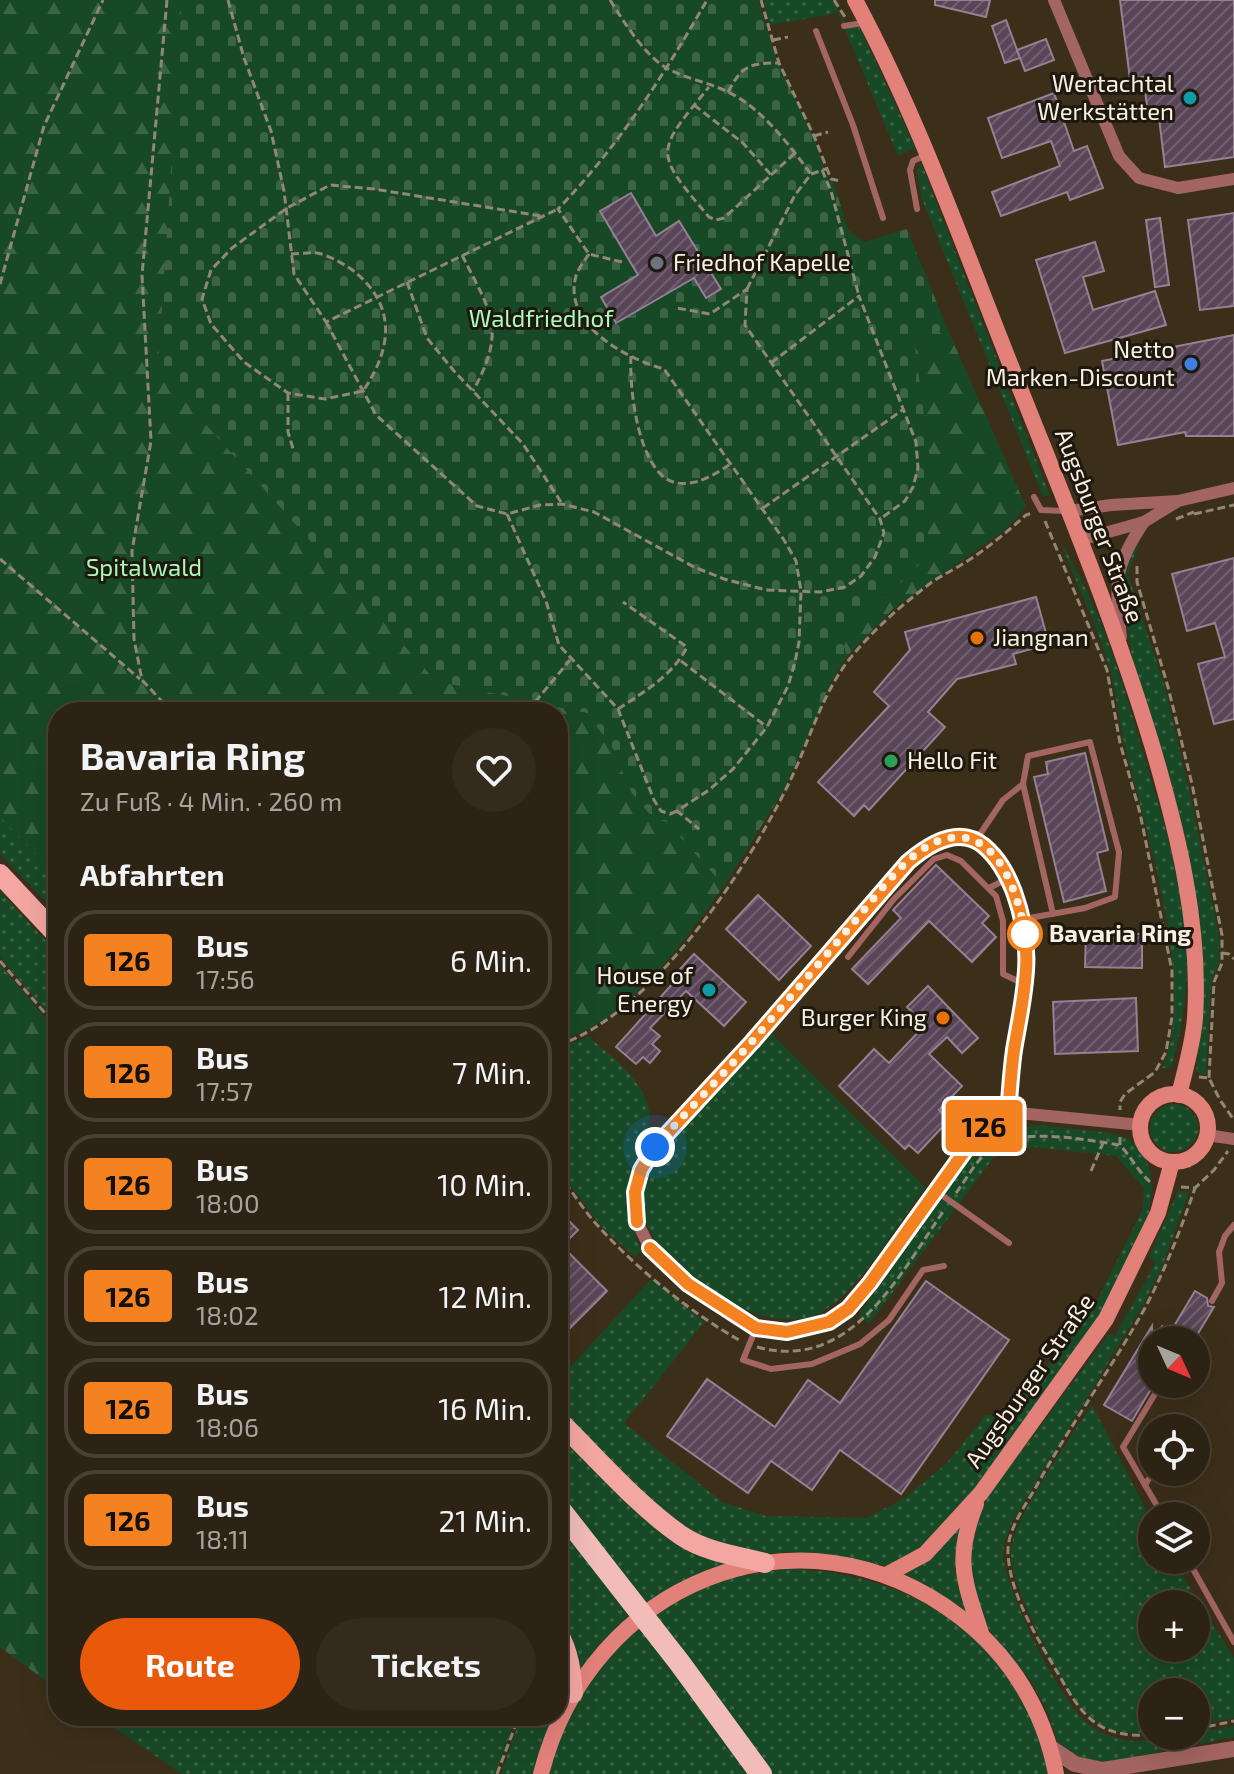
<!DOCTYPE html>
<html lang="de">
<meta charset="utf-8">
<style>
:root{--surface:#2d2314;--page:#352b1d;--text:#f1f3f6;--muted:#a7a4a0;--line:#484034;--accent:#ea580c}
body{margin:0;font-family:"Exo 2",sans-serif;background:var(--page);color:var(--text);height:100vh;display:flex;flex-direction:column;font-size:30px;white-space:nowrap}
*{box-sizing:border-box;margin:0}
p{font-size:26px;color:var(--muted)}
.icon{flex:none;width:44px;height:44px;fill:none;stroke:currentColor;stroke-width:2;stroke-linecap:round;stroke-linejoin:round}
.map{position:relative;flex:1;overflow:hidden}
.sheet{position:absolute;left:48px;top:702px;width:520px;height:1024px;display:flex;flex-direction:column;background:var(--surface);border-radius:32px;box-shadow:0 8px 32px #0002,0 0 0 2px var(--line)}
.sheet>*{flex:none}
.badge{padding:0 16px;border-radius:6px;font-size:28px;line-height:52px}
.needle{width:52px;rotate:134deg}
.fabs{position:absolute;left:1138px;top:1326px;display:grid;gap:16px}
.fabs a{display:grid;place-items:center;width:72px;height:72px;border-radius:50%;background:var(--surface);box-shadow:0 8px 32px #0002,0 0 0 2px var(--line);font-size:40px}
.you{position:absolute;width:40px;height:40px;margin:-20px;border:6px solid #fff;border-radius:50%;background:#1a73e8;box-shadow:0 0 0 12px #1a73e833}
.map>.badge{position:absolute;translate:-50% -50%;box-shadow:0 0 0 4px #fff}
h2{padding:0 32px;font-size:30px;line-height:72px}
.round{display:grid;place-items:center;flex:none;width:84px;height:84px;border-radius:42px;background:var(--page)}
.headline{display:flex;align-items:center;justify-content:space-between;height:136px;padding:0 32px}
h1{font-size:38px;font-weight:700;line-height:60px}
.primary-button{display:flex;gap:16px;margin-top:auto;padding:16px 32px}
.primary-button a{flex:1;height:92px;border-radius:48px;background:var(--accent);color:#fff;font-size:32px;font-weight:700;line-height:92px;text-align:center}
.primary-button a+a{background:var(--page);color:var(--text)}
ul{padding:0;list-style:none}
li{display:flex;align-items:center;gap:24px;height:100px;margin:0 16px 12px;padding:0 16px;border:4px solid var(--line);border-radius:32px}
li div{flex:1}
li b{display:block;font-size:30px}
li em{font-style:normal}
li .badge{min-width:88px;font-weight:700;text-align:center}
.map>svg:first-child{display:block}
</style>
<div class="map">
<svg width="1234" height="1774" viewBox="0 0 1234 1774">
<defs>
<pattern id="grass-dots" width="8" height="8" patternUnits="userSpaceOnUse" patternTransform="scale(2)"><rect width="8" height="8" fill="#184926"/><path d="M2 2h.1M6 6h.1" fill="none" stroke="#3a6445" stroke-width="1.8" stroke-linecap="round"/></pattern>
<pattern id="forest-firs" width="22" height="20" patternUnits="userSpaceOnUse" patternTransform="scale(2)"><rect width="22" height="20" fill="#184926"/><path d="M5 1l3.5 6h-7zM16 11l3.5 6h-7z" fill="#3a6445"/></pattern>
<pattern id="cemetery-stones" width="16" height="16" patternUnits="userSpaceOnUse" patternTransform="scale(2)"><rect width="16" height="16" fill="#184926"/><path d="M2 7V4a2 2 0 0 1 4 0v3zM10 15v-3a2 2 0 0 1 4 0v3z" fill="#3a6445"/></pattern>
<pattern id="building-hatch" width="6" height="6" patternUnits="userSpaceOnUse" patternTransform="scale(2)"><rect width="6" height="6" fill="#584557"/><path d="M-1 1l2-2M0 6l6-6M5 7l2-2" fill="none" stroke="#71606f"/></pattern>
</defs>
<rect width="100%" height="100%" fill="#3c2f1a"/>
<g fill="url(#grass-dots)" fill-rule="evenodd">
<path d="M763,0H832L847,26H859L915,147L898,156L838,13L770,25Z"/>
<path d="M921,163L1050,496H1043L922,199L917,171Z"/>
<path d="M1059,540C1101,606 1123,684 1145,759C1165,825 1188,897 1187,967C1187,1002 1180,1034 1171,1068H1162C1199,989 1144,826 1124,742C1119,718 1116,694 1110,670C1099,629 1075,580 1059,540Z"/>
<path d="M1140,541L1128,575L1165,688L1188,785L1219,936V962L1211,982L1206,1075L1196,1072C1204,1012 1204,954 1195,895C1190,861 1183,825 1174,793C1157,736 1096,590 1140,541Z"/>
<path d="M0,817L58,876V914L0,854Z"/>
<path d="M0,891L58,954V1025L0,957Z"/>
<path d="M769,1031L925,1187C899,1222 858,1293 820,1313C765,1341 664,1273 646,1222C637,1198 647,1172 659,1152Z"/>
<path d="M589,1037C612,1057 658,1090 648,1127C645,1134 640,1142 636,1149L639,1155C620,1190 625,1217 642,1251L635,1257L601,1226L558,1169V1048Z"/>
<circle cx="1174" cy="1128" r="24"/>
<path d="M1039,1125L1110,1133L1127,1138L1135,1144L1145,1157L1150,1171L1152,1190L1149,1212L1100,1316L975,1490L920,1550L886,1566L826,1554L794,1552L766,1554L719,1544L687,1530L645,1494L558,1409V1371L563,1375L651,1279L704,1322L624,1423L722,1502L766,1516L866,1518L905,1498L946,1464L986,1415L1008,1416L1091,1313L1143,1209L1144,1188L1116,1156L1034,1147L997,1153L869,1324L859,1315L980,1144C998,1129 1017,1128 1039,1125Z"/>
<path d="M1178,1191L1189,1192L1162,1267L1143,1305L1012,1522C1009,1531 1004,1542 1003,1551C1002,1586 1059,1698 1085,1721C1092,1728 1102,1733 1111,1736C1137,1747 1168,1736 1196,1736V1732L1234,1726V1737L1104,1763L1080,1757L1058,1742L1048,1712L1031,1681L987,1627L976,1598L968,1552L973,1529L988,1496L1109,1334L1115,1336L1156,1262L1149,1258Z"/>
<path d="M1092,1405L1152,1521V1560H1173L1234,1658V1718L1196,1725V1692H1152V1732C1136,1733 1119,1734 1104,1726C1094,1721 1083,1710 1076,1701C1057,1673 1008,1583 1011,1550C1013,1518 1073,1434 1092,1405ZM1152,1604H1196V1648H1152Z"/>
<path d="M558,1430L634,1503L738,1563C704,1570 675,1584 646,1603L558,1491Z"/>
<path d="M558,1522L631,1614L596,1648L578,1673L569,1641L558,1623Z"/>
<path d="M961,1522L955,1569L967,1612L924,1584L904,1574L930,1558Z"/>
<path d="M792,1569C918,1574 1024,1644 1048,1774H771L654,1616C667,1608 679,1599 692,1592C722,1578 759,1572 792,1569Z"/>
<path d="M639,1626L752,1774H549L562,1730L604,1658Z"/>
<path d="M97,1716H517L495,1774H182Z"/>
<path d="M521,1716H553L534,1774H501Z"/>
</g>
<g fill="url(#forest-firs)">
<path d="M0,0H182L158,371L436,681L587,713L613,749L631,792L667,821L724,886C682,943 629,1021 558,1041V712H58V876L0,817Z"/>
<path d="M947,328L1026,507L1006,529L893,609L847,656L841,639L927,557L931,467L914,341Z"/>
<path d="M0,965L58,1032V1679L53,1686L0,1647Z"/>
</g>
<path fill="url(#cemetery-stones)" d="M182,0H758L775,56L813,136L829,181L833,180L848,230L864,242L907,229L947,328L914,341L931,467L927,557L842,639L847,656L832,680L785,788L724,886L667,822L653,818L631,792L613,749L587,713L436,681L158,371Z"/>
<g fill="url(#building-hatch)" stroke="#968094" stroke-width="2">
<path d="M935,0H990L986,17L935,5Z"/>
<path d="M1120,0H1234V157L1165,167L1159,118L1149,120L1143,77L1130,79Z"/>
<path d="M1006,20L1020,58L1005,63L992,26Z"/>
<path d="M1046,39L1054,60L1025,71L1017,50Z"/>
<path d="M1054,93L1074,151L1087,146L1103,188L1070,200L1067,192L1001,216L992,192L1060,166L1051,141L1002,158L988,118Z"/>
<path d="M631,193L656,236L679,221L721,289L706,298L694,278L616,323L601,297L638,275L600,211Z"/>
<path d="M1234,213V306L1200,310L1188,220Z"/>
<path d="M1160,218L1169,285L1155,287L1146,220Z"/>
<path d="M1095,242L1104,271L1083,277L1093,310L1155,291L1166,325L1065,353L1036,260Z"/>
<path d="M1234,335V436H1186L1185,432L1118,445L1102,361Z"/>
<path d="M1234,558V719L1214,724L1198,664L1225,657L1215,623L1187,631L1172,574Z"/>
<path d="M1036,597L1049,644L1013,654L1016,664L957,679L928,712L945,727L869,810L864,805L854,816L818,782L889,706L874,692L910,650L905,632Z"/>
<path d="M1085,753L1108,850L1097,853L1106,891L1064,902L1034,777L1048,774L1046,762Z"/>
<path d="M936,865L989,916L982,923L996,937L972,962L929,921L868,984L852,969L901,918L893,910Z"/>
<path d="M758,895L811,946L779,980L726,929Z"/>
<path d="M1086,933L1142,934V968L1085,967Z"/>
<path d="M694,954L746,1002L724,1026L686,991L650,1028L660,1036L652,1044L660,1051L650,1063L643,1057L636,1064L616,1047L675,981L672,978Z"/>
<path d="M928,986L978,1038L962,1053L947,1037L929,1054L962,1086L939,1110L949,1120L918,1153L909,1145L905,1149L839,1086L874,1049L889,1063L925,1025L907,1007Z"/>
<path d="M1136,998L1138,1051L1055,1054L1053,1002Z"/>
<path d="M558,1210L578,1230L562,1246L607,1291L558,1340Z"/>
<path d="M926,1281L1009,1340L901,1494L840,1450L812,1490L771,1461L748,1493L667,1436L707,1379L775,1427L808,1380L840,1403Z"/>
<path d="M1195,1291L1207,1298L1208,1306L1214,1307L1194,1340H1153L1162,1326L1171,1331Z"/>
<path d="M1152,1326L1154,1384L1132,1421L1104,1405Z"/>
</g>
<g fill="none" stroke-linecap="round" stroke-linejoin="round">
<g stroke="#928776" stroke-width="3" stroke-dasharray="8 4" stroke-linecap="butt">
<path d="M167,0L142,275L151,441L132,551L134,639L142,680L172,712"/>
<path d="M228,0L244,58L271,131L284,191L294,274L326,322L558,209"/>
<path d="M610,0C624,22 646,58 670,70C688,79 710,83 728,92C762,108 789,145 811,174"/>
<path d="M761,0L779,63L814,136L831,179L841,181"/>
<path d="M834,0L845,17"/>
<path d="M773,40L788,37"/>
<path d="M728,92C742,66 749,63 778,63"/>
<path d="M694,105L743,143L771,175L724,218L716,220L709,217C653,151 655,153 709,87"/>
<path d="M814,136L828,132"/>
<path d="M822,170L831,191L859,296"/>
<path d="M771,175L795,153"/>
<path d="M291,254C300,254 309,252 317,253C328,255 342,263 351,269C397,304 393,347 363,391L325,399L288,393L244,362L211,324L202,299L211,270L232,248L287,208L330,185L374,189L541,216"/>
<path d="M589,254C585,260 578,269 576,276C562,325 627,359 664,369L784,540L796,561L801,591L799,642L795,662L788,686L767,727L733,769L709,790L677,811L699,829"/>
<path d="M462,255C491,313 507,329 473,391"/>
<path d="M622,262L589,254L558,209C618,147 664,75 707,0"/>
<path d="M407,282L427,338L454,371L523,444L561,502"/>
<path d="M0,284L44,126L103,0"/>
<path d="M747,289L795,195L811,174L826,169"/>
<path d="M326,322L376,415L477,506L507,514L540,505L562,504L594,512L694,567L724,579L766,590L820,592L845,587L861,576L875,557L884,533L880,519L745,325L747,289L710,314L677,308"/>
<path d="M631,356C629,387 638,476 677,483C696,486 714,475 729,465"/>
<path d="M771,363L859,296L916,442L918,468L913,487L905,501L880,519"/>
<path d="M288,393V432L294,452"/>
<path d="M763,508L904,409"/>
<path d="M507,514L546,601L559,645L618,709L654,800L661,811L670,814L677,811"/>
<path d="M1194,514L1234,505"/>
<path d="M1176,519L1194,512"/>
<path d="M1045,521L1107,670L1120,743L1140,813L1172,971V1017L1166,1052L1155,1072L1125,1094L1120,1102V1110"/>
<path d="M0,559L140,679"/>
<path d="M1137,566V582L1168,687L1192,784L1222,935V963L1214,982L1209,1078"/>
<path d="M681,661L767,727"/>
<path d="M535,702L570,660"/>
<path d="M618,709C644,692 673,675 687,647L623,602"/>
<path d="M1222,953L1229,954L1234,959"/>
<path d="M0,961L58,1028"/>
<path d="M558,1045C650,1016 746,871 787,787C809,744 821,693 852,656C875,628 903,604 932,582C944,574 957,568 969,560C989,547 1008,531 1026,515L1033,513"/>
<path d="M1199,1077L1209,1078L1220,1100L1234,1120"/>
<path d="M1120,1137V1145C1131,1157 1138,1171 1150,1182"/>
<path d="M1091,1171L1103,1143"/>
<path d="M558,1173C572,1191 584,1211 599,1227C636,1268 691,1313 739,1340"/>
<path d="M1181,1187L1195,1188L1214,1170L1228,1151"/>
<path d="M956,1193C968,1177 979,1155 996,1145C1024,1128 1088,1140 1119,1145"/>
<path d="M757,1347C852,1373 900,1273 945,1209"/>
<path d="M1196,1729L1234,1721"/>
<path d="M1152,1735C1099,1738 1083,1718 1059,1675C1038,1639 1010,1596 1008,1553C1007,1530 1025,1506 1036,1487C1070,1425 1112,1368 1146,1306C1166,1268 1181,1229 1195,1188"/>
<path d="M497,1774L519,1716"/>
</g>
<g stroke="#a36561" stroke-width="6">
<path d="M844,26L863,23"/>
<path d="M816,31L853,125L883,218"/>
<path d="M917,209L910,170L913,161L926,155"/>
<path d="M1034,497L1041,510L1066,511"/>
<path d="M976,840L1003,800L1023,784"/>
<path d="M989,888L1009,878"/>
<path d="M1024,919L1085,908L1115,897L1119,852L1090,742L1028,756L1023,784L1053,914"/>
<path d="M848,957L894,899L934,859L947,855L961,861L996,896L1003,921V974L1024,984"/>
<path d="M936,1191L1009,1243"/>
<path d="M1212,1301L1222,1283L1219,1252L1225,1236L1234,1225"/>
<path d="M756,1328L743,1360L771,1369L812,1364L860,1344L889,1320L923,1270L944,1266"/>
<path d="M1153,1472L1145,1485L1163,1516"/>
<path d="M1145,1485L1123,1447L1161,1384"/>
<path d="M1158,1508L1173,1504"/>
<path d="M1188,1560L1234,1642"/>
</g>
<g stroke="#a36561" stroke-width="12">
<path d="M1054,0L1119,156L1139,178L1178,188L1234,179"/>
<path d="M1069,511L1111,505L1178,501L1234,488"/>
<path d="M1080,540L1144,522L1175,503"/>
<path d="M1121,637C1115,584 1113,567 1144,522"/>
<path d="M1008,1112L1014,1053L1026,985L1024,919L1009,878L994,855L976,840L962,837L942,839L927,846L893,877L752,1042L655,1147L641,1170L635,1192L637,1222L650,1248L688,1284L728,1311L756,1328L787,1332L811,1328L829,1322L848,1309L870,1283L982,1127L1008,1112L1141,1125"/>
<path d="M1207,1135L1234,1139"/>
</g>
<path stroke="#a36561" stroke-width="16" d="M1051,1748L1075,1764L1103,1770L1234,1749"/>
<g stroke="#e2807a" stroke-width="16">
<path d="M855,0C918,117 962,243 1011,366C1061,491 1113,616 1152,745C1178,833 1201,926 1195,1018C1193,1044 1185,1070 1179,1095"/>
<circle cx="1174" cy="1128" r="34"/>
<path d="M976,1504C954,1559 964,1580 981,1633"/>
<path d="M886,1575L925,1554L981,1493L1106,1319L1158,1213L1172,1162"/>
<path d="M541,1774C589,1584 799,1494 960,1617C1011,1656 1044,1711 1056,1774"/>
</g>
<g stroke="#f4a7a2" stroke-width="20">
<path d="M0,874L58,936"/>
<path d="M558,1420C597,1458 638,1506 682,1536C706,1552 738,1556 765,1563"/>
<path d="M558,1633C569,1652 571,1671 573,1693"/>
</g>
<path stroke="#f2bcb8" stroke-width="22" d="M558,1507L679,1662L761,1774"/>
</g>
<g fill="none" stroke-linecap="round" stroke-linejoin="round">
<g stroke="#fff" stroke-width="18">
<path id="line" d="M637,1222L635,1192L641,1170L655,1147L752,1042L908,862C929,844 959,825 984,846C999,859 1007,874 1014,892C1036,952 1024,991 1014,1050C1011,1071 1010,1092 1008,1112L982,1127L870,1283L848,1309L829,1322L787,1332L756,1328L688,1284L650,1248"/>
</g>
<use href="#line" stroke="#f58220" stroke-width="12"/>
<path stroke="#f8f0e3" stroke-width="8" stroke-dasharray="0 14.4" d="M655,1147C687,1111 722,1076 754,1039C786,1002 818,965 849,928C873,901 906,851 941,840C1000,821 1022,904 1027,947L1025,934"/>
</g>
<g fill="#0f9aa8" stroke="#1e180f" stroke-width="3">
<circle cx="1190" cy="98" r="8"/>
<circle cx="709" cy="990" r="8"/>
</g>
<circle fill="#6b7280" stroke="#1e180f" stroke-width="3" cx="657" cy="263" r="8"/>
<circle fill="#3f7fe0" stroke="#1e180f" stroke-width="3" cx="1191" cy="364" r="8"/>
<g fill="#e8710a" stroke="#1e180f" stroke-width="3">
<circle cx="977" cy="638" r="8"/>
<circle cx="943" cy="1018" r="8"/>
</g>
<circle fill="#2e9e5b" stroke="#1e180f" stroke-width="3" cx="891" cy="761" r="8"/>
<circle fill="#fff" stroke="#f58220" stroke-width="4" cx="1025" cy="934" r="16"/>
<g text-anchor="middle" stroke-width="6" stroke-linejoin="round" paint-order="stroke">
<g font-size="24" fill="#f8f0e3" stroke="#1e180f" text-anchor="end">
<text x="1174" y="92">Wertachtal<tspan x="1174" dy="28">Werkstätten</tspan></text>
<text x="673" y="271" text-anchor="start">Friedhof Kapelle</text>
<text x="1175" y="358">Netto<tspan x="1175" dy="28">Marken-Discount</tspan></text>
<text x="993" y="646" text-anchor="start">Jiangnan</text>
<text x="907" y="769" text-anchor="start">Hello Fit</text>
<text x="693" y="984">House of<tspan x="693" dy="28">Energy</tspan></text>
<text x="927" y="1026">Burger King</text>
</g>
<g font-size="24" fill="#a9fbba" stroke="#1e180f">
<text x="541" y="327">Waldfriedhof</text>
<text x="144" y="576">Spitalwald</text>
</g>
<g font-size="24" fill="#f8f0e3" stroke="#1e180f">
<text transform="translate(1099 526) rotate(69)" y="8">Augsburger Straße</text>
<text transform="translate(1030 1381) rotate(-55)" y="8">Augsburger Straße</text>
</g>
<g font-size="24" font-weight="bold" fill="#f8f0e3" stroke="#1e180f" text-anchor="start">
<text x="1049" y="942">Bavaria Ring</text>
</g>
</g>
</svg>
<div class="fabs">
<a><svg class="needle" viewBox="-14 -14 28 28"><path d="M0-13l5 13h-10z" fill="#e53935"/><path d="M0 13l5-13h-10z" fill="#a7a4a0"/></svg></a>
<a><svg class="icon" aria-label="locate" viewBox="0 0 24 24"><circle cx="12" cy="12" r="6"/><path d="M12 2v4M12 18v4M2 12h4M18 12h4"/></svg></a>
<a><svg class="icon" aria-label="layers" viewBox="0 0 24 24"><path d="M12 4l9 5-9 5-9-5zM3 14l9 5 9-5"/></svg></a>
<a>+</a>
<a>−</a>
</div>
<div class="you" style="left:655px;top:1147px"></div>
<b class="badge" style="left:984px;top:1126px;background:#f58220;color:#111">126</b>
<section class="sheet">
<div class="headline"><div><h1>Bavaria Ring</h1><p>Zu Fuß · 4 Min. · 260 m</p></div><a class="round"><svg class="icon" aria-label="heart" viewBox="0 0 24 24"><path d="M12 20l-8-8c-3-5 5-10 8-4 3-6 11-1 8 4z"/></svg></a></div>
<h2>Abfahrten</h2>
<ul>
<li><span class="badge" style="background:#f58220;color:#111">126</span><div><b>Bus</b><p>17:56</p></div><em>6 Min.</em></li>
<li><span class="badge" style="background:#f58220;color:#111">126</span><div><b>Bus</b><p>17:57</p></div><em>7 Min.</em></li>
<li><span class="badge" style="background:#f58220;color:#111">126</span><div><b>Bus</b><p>18:00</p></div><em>10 Min.</em></li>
<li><span class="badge" style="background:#f58220;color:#111">126</span><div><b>Bus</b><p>18:02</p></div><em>12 Min.</em></li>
<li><span class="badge" style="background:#f58220;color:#111">126</span><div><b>Bus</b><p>18:06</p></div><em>16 Min.</em></li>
<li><span class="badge" style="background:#f58220;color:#111">126</span><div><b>Bus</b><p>18:11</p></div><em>21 Min.</em></li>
</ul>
<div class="primary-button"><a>Route</a><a>Tickets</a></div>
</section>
</div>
